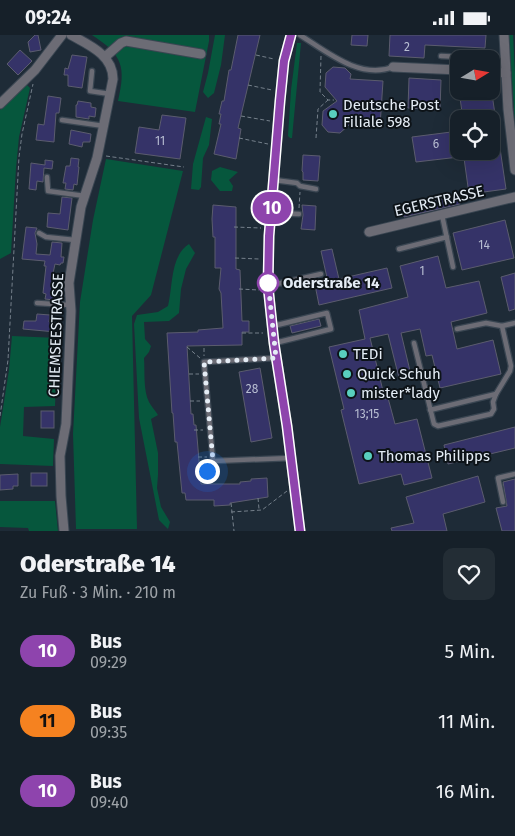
<!DOCTYPE html>
<html lang="de">
<meta charset="utf-8">
<style>
:root{--surface:#162029;--page:#232d35;--text:#f1f3f6;--muted:#9ea3a8;--line:#353e46}
body{margin:0;font-family:"Fira Sans",sans-serif;background:var(--page);color:var(--text);height:100vh;display:flex;flex-direction:column;font-size:19px;white-space:nowrap}
*{box-sizing:border-box;margin:0}
p{font-size:16px;color:var(--muted)}
.icon{flex:none;width:28px;height:28px;fill:none;stroke:currentColor;stroke-width:2;stroke-linecap:round;stroke-linejoin:round}
.map{position:relative;height:496px;overflow:hidden}
.panel{display:flex;flex-direction:column;background:var(--surface);flex:1}
.panel>*{flex:none}
.badge{padding:0 10px;border-radius:16px;font-size:18px;line-height:32px}
.needle{width:32px;rotate:79deg}
.fabs{position:absolute;left:450px;top:15px;display:grid;gap:10px}
.fabs a{display:grid;place-items:center;width:50px;height:50px;border-radius:10px;background:var(--surface);box-shadow:0 5px 20px #0002,0 0 0 1px var(--line);font-size:25px}
.you{position:absolute;width:25px;height:25px;margin:-12px;border:4px solid #fff;border-radius:50%;background:#1a73e8;box-shadow:0 0 0 8px #1a73e833}
.map>.badge{position:absolute;translate:-50% -50%;box-shadow:0 0 0 2px #fff}
.round{display:grid;place-items:center;flex:none;width:52px;height:52px;border-radius:10px;background:var(--page)}
.summary{display:flex;align-items:center;justify-content:space-between;height:85px;padding:0 20px}
h1{font-size:24px;font-weight:800;line-height:38px}
ul{padding:0;list-style:none}
li{display:flex;align-items:center;gap:15px;height:70px;padding:0 20px}
li div{flex:1}
li b{display:block;font-size:19px}
li em{font-style:normal}
li .badge{min-width:55px;font-weight:700;text-align:center}
.status{display:flex;justify-content:space-between;align-items:center;height:35px;padding:0 25px;background:var(--surface);direction:ltr}
.status svg{height:14px;fill:currentColor}
.map>svg:first-child{display:block}
</style>
<div class="status"><b>09:24</b><svg viewBox="0 0 49 12"><path d="M0 12V9h3v3zM5 12V6h3v6zM10 12V3h3v9zM15 12V0h3v12zM26 1h20v11H26zM47 4h2v5h-2z"/></svg></div>
<div class="map">
<svg width="515" height="496" viewBox="0 0 515 496">
<rect width="100%" height="100%" fill="#1e2b37"/>
<g fill="#06573d">
<path d="M92,0H209V6L195,77L118,66C126,32 123,20 92,0Z"/>
<path d="M215,0H225L221,30L214,58L208,63L203,57L208,38Z"/>
<path d="M509,0H513L515,38V89Z"/>
<path d="M297,8H301L292,103H290L288,101L291,55Z"/>
<path d="M26,49L30,53L19,102L16,133L11,218L0,224V75Z"/>
<path d="M206,82L212,84L209,110L203,123L201,152L199,155L191,154L193,129Z"/>
<path d="M106,124L183,136L151,260L132,281L137,494H76L73,399L80,267L93,185Z"/>
<path d="M220,132L238,137L229,145L233,151L232,156H220L211,145L212,136Z"/>
<path d="M189,209L195,218L186,234L181,254L179,278L169,286L144,287L145,304L151,311L149,317L144,323C145,336 143,355 149,367C151,371 155,375 158,380L151,384L158,418V440L157,453L161,472L170,487L168,494L159,485L139,383L134,289L137,280L158,277L168,271C173,251 170,221 189,209Z"/>
<path d="M12,301L58,303L55,371L24,372L23,401L54,404L53,431L0,429V392L9,335Z"/>
<path d="M0,466H55L58,496H29L28,493L0,492Z"/>
</g>
<g fill="#353368" stroke="#5b5c6e">
<path d="M35,0H38L41,15L30,17L28,7Z"/>
<path d="M238,0H260L238,93L241,94L236,124L214,119L221,89H219L221,79H219L222,66H224L229,35H231Z"/>
<path d="M352,0H368L367,11L351,10Z"/>
<path d="M390,0H486L485,13L425,10L424,23L389,21Z"/>
<path d="M20,15L32,26L18,40L7,29Z"/>
<path d="M72,20L87,22L82,53L68,51V40H64L65,33L68,34Z"/>
<path d="M333,32L345,33L351,39L350,44L383,46L380,91L350,89L340,98L328,97L322,90L323,76L337,66L325,52L326,38Z"/>
<path d="M409,43L441,45L440,75L408,73Z"/>
<path d="M459,56H477L478,61L492,59L506,154L469,159L463,116H491V84H463Z"/>
<path d="M48,61L61,63L59,78H56L54,107L36,105L38,89L44,90Z"/>
<path d="M78,66L91,68V72L96,73L95,82L89,81V84L76,82V70H77Z"/>
<path d="M162,80L186,83L180,124L135,118L139,92L159,95Z"/>
<path d="M71,95L91,99L90,107H83L82,112L69,109Z"/>
<path d="M459,96V122L416,127L412,102Z"/>
<path d="M303,120L320,121L318,146L303,145V137L302,136Z"/>
<path d="M71,123L79,124L78,132H79L77,150L74,149L73,155L65,154L66,148H63L66,131H70Z"/>
<path d="M45,125L53,126L52,134L44,133L43,147L37,146L36,155L29,154L31,128L45,130Z"/>
<path d="M458,160L460,169L404,182L402,174Z"/>
<path d="M62,162L72,163L68,195L47,192L48,178L60,179Z"/>
<path d="M213,170L236,172V234L240,235L242,286H249V297H242V310L187,311L191,379H193L194,390H196L201,449H240V447L251,446V444L267,443L268,462L230,468V470L214,471V465H186L185,458H182L177,407H175L173,378H172L167,298L198,297V295L223,293L221,258L219,254L221,233H215V202H213L212,184Z"/>
<path d="M302,170L316,171L315,195L301,194L303,180Z"/>
<path d="M505,185L514,223L462,235L453,198Z"/>
<path d="M26,192L37,193L35,198L37,209L36,219L50,220L52,207L62,208L61,222H64L63,228H61L60,230L55,229L52,243L59,244L57,260L55,259L54,265L45,264L46,259L43,258L46,231H44L45,226L22,224Z"/>
<path d="M332,214L339,244L387,233L392,253L319,270L315,250L328,247L321,216Z"/>
<path d="M438,221L446,253L479,246L487,278L451,287L457,314L493,305L501,339L440,353L432,320L426,321L420,294L401,298L411,340L399,343L388,299L370,303L385,364L388,363L395,389L417,384L432,443L404,450L401,439L359,449L341,375L344,374L329,312L365,304L359,275L408,262L400,231Z"/>
<path d="M515,238V274L509,276L501,242Z"/>
<path d="M37,279L50,280L49,287L57,288L56,297L23,294L24,286H36Z"/>
<path d="M319,284L321,291L292,298L290,291Z"/>
<path d="M260,333L272,403L251,407L239,337Z"/>
<rect x="41" y="376" width="13" height="17"/>
<path d="M515,392V413L448,429L444,410Z"/>
<rect x="31" y="438" width="16" height="13"/>
<path d="M18,439V451H13V454L0,455V440Z"/>
<path d="M478,441L485,467L443,479L447,496H392L391,493L414,488L406,462Z"/>
<path d="M515,444V496H502L496,473L507,471L503,447Z"/>
</g>
<g fill="none" stroke-linecap="round" stroke-linejoin="round">
<g stroke="#3a4652" stroke-width="7">
<g id="lane">
<path d="M300,0C327,17 360,45 393,32"/>
<path d="M441,21L505,24"/>
<path d="M92,36L90,56L110,59"/>
<path d="M62,85L104,91"/>
<path d="M47,142L48,156L85,161"/>
<path d="M274,145L297,148L300,151L316,154"/>
<path d="M271,178L299,179"/>
<path d="M442,180L453,232"/>
<path d="M39,198L46,202L75,205"/>
<path d="M399,214L447,202"/>
<path d="M268,251L321,239"/>
<path d="M37,268L70,270"/>
<path d="M273,291L327,278L331,294L275,308"/>
<path d="M457,294L486,288L502,291L515,288"/>
<path d="M414,308L434,389L438,391L491,379L494,374L493,367L496,359"/>
<path d="M276,323L204,327L213,426L291,423"/>
<path d="M430,375L496,359L510,336L511,331L502,291"/>
<path d="M503,467L498,443L515,439"/>
</g>
</g>
<g stroke="#3a4652" stroke-width="11">
<g id="street">
<path d="M291,0L284,26L280,66L269,201L268,251L274,308L287,391L300,496"/>
<path d="M504,0L508,74L515,135"/>
<path d="M105,22L121,8L126,6L201,19"/>
<path d="M393,32L459,35"/>
<path d="M491,37L506,38"/>
<path d="M0,69L35,35L62,0"/>
<path d="M369,197L515,162"/>
<path d="M64,496L61,461L60,421L66,389L71,276L69,248L81,172L97,123L113,44C113,20 89,10 71,0"/>
</g>
</g>
<g stroke="#75808b" stroke-width="1" stroke-dasharray="4 2.5" stroke-linecap="butt">
<path d="M256,20L274,24"/>
<path d="M321,21L320,57L328,65H334"/>
<path d="M248,50L272,55"/>
<path d="M241,81L270,86"/>
<path d="M239,103L268,109"/>
<path d="M316,103L318,74L328,65"/>
<path d="M106,121L184,132"/>
<path d="M299,173L300,157"/>
<path d="M234,192L261,193"/>
<path d="M235,223L259,224"/>
<path d="M239,254L259,255"/>
<path d="M242,298H263"/>
<path d="M187,312L200,323"/>
<path d="M204,313V321"/>
<path d="M189,339H199"/>
<path d="M190,366H200"/>
<path d="M0,381L8,325L19,122L22,99L33,49"/>
<path d="M194,395H203"/>
<path d="M198,422H207"/>
<path d="M201,447L210,431"/>
<path d="M258,463L259,474"/>
<path d="M231,468L234,496"/>
<path d="M231,477L262,475L287,456"/>
</g>
<use href="#lane" stroke="#6c6c75" stroke-width="4.5"/>
<use href="#street" stroke="#6c6c75" stroke-width="9"/>
</g>
<g fill="none" stroke-linecap="round" stroke-linejoin="round">
<g stroke="#fff" stroke-width="11">
<path id="line" d="M291,0L284,26L280,66L269,201L268,251L274,308L287,391L300,496"/>
</g>
<use href="#line" stroke="#8e44ad" stroke-width="8"/>
<path stroke="#e4ecf5" stroke-width="5" stroke-dasharray="0 9" d="M207,436L213,426L204,327L276,323L268,246V248"/>
</g>
<g fill="#59cebe" stroke="#0d1318" stroke-width="2">
<circle cx="333" cy="79" r="5"/>
<circle cx="343" cy="319" r="5"/>
<circle cx="347" cy="339" r="5"/>
<circle cx="351" cy="358" r="5"/>
<circle cx="368" cy="421" r="5"/>
</g>
<circle fill="#fff" stroke="#8e44ad" stroke-width="2.5" cx="268" cy="248" r="10"/>
<g text-anchor="middle" stroke-width="4" stroke-linejoin="round" paint-order="stroke">
<g font-size="12" fill="#b8bed2">
<text x="407" y="16">2</text>
<text x="160" y="110">11</text>
<text x="436" y="113">6</text>
<text x="484" y="214">14</text>
<text x="422" y="240">1</text>
<text x="252" y="358">28</text>
<text x="367" y="383">13;15</text>
</g>
<g font-size="15" fill="#e4ecf5" stroke="#0d1318" text-anchor="start">
<text x="343" y="75">Deutsche Post<tspan x="343" dy="17">Filiale 598</tspan></text>
<text x="353" y="324">TEDi</text>
<text x="357" y="344">Quick Schuh</text>
<text x="361" y="363">mister*lady</text>
<text x="378" y="426">Thomas Philipps</text>
</g>
<g font-size="15" fill="#e4ecf5" stroke="#0d1318">
<text transform="translate(439 166) rotate(-13)" y="5">EGERSTRASSE</text>
<text transform="translate(56 300) rotate(-88)" y="5">CHIEMSEESTRASSE</text>
</g>
<g font-size="15" font-weight="bold" fill="#e4ecf5" stroke="#0d1318" text-anchor="start">
<text x="283" y="253">Oderstraße 14</text>
</g>
</g>
</svg>
<div class="fabs">
<a><svg class="needle" viewBox="-14 -14 28 28"><path d="M0-13l5 13h-10z" fill="#e53935"/><path d="M0 13l5-13h-10z" fill="#9ea3a8"/></svg></a>
<a><svg class="icon" aria-label="locate" viewBox="0 0 24 24"><circle cx="12" cy="12" r="6"/><path d="M12 2v4M12 18v4M2 12h4M18 12h4"/></svg></a>
</div>
<div class="you" style="left:207px;top:436px"></div>
<b class="badge" style="left:272px;top:173px;background:#8e44ad;color:#fff">10</b>
</div>
<section class="panel">
<div class="summary"><div><h1>Oderstraße 14</h1><p>Zu Fuß · 3 Min. · 210 m</p></div><a class="round"><svg class="icon" aria-label="heart" viewBox="0 0 24 24"><path d="M12 20l-8-8c-3-5 5-10 8-4 3-6 11-1 8 4z"/></svg></a></div>
<ul>
<li><span class="badge" style="background:#8e44ad;color:#fff">10</span><div><b>Bus</b><p>09:29</p></div><em>5 Min.</em></li>
<li><span class="badge" style="background:#f58220;color:#111">11</span><div><b>Bus</b><p>09:35</p></div><em>11 Min.</em></li>
<li><span class="badge" style="background:#8e44ad;color:#fff">10</span><div><b>Bus</b><p>09:40</p></div><em>16 Min.</em></li>
</ul>
</section>
